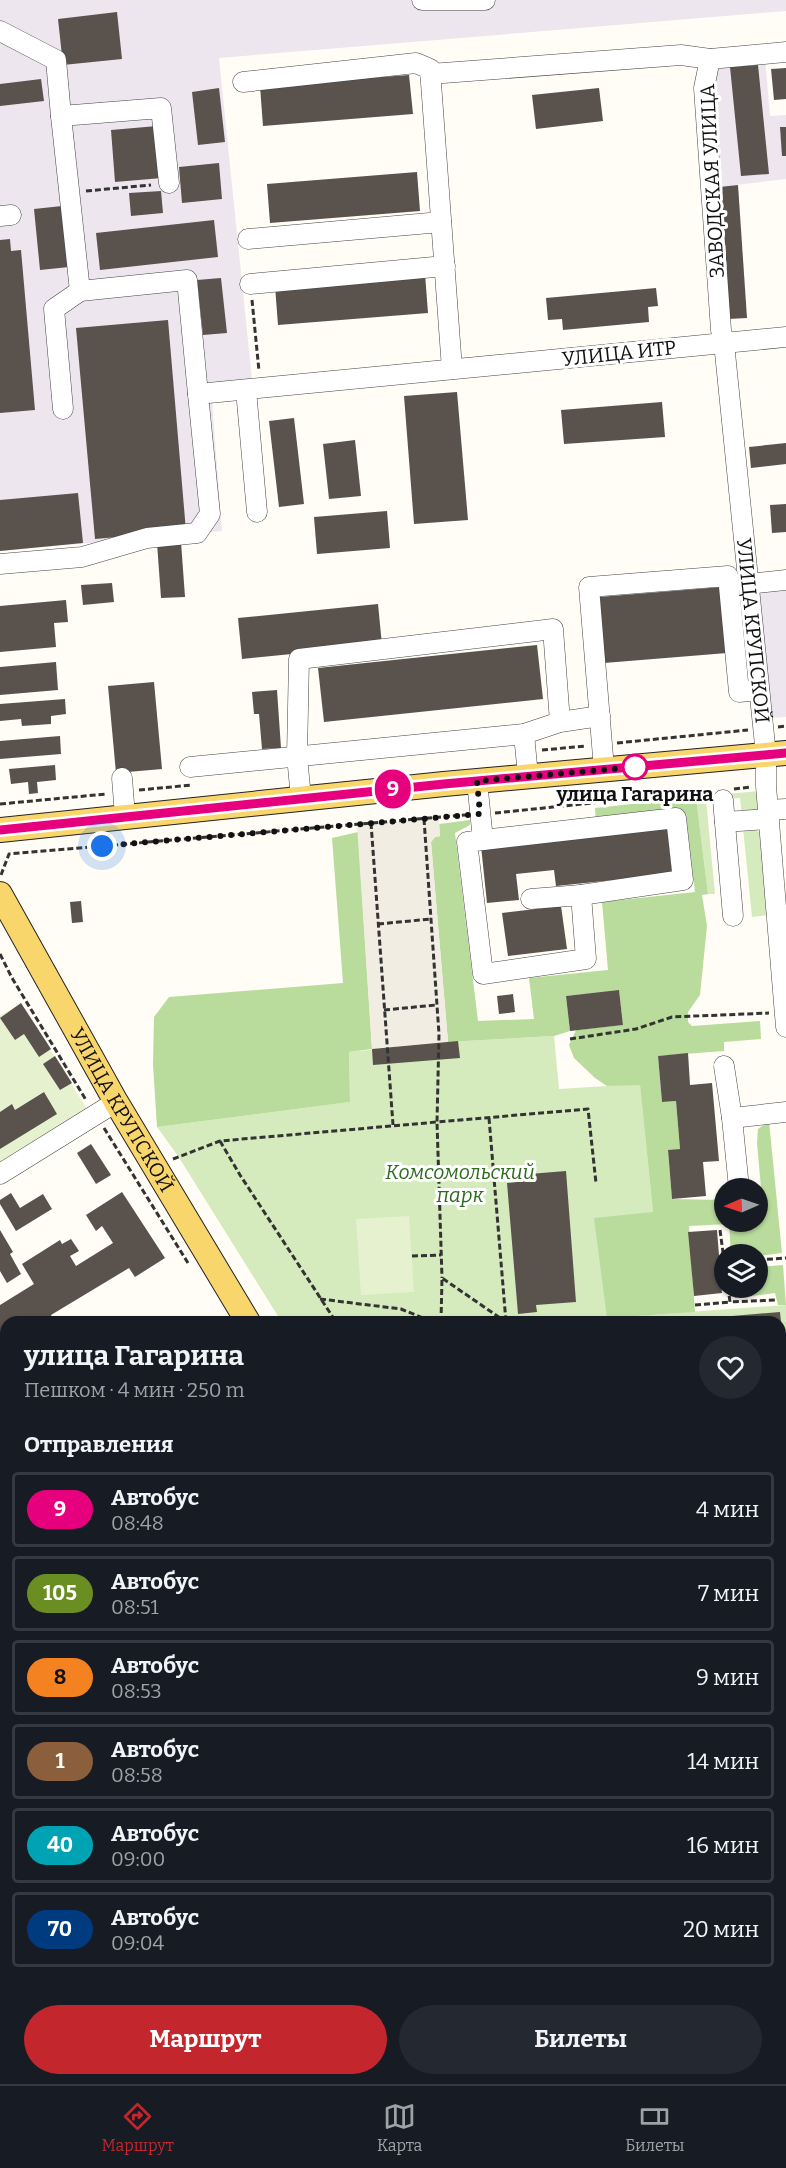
<!DOCTYPE html>
<html lang="ru">
<meta charset="utf-8">
<style>
:root{--surface:#171b24;--page:#242831;--text:#f1f3f6;--muted:#9ea1a6;--line:#363941;--accent:#c4262e}
body{margin:0;font-family:Bitter,serif;background:var(--page);color:var(--text);height:100vh;display:flex;flex-direction:column;font-size:22px;white-space:nowrap}
*{box-sizing:border-box;margin:0}
p{font-size:20px;color:var(--muted)}
.icon{flex:none;width:33px;height:33px;fill:none;stroke:currentColor;stroke-width:2;stroke-linecap:round;stroke-linejoin:round}
.map{position:relative;flex:1;overflow:hidden}
.drawer{position:absolute;left:0px;top:1316px;width:786px;height:770px;display:flex;flex-direction:column;background:var(--surface);border-radius:18px 18px 0 0;box-shadow:0 2px 4px #0004}
.drawer>*{flex:none}
.badge{padding:0 12px;border-radius:20px;font-size:21px;line-height:39px}
.needle{width:39px;rotate:268deg}
.tools{position:absolute;left:714px;top:1178px;display:grid;gap:12px}
.tools a{display:grid;place-items:center;width:54px;height:54px;border-radius:50%;background:var(--surface);box-shadow:0 2px 4px #0004;font-size:30px}
.you{position:absolute;width:30px;height:30px;margin:-15px;border:4px solid #fff;border-radius:50%;background:#1a73e8;box-shadow:0 0 0 9px #1a73e833}
.map>.badge{position:absolute;translate:-50% -50%;box-shadow:0 0 0 3px #fff}
h2{padding:0 24px;font-size:22px;line-height:54px}
.round{display:grid;place-items:center;flex:none;width:63px;height:63px;border-radius:32px;background:var(--page)}
.headline{display:flex;align-items:center;justify-content:space-between;height:102px;padding:0 24px}
h1{font-size:28px;font-weight:700;line-height:45px}
.button{display:flex;gap:12px;margin-top:auto;padding:12px 24px}
.button a{flex:1;height:69px;border-radius:36px;background:var(--accent);color:#fff;font-size:24px;font-weight:700;line-height:69px;text-align:center}
.button a+a{background:var(--page);color:var(--text)}
ul{padding:0;list-style:none}
li{display:flex;align-items:center;gap:18px;height:75px;margin:0 12px 9px;padding:0 12px;border:3px solid var(--line);border-radius:6px}
li div{flex:1}
li b{display:block;font-size:22px}
li em{font-style:normal}
li .badge{min-width:66px;font-weight:700;text-align:center}
.menu{display:flex;justify-content:space-around;align-items:center;height:84px;border-top:2px solid var(--line);background:var(--surface);font-size:16px;color:var(--muted)}
.menu a{display:grid;justify-items:center;gap:3px}
.menu .current{color:var(--accent)}
.map>svg:first-child{display:block}
</style>
<div class="map">
<svg width="786" height="2084" viewBox="0 0 786 2084">
<rect width="100%" height="100%" fill="#fffdf5"/>
<g fill="#eee6ef">
<path d="M0,0H786V11L219,58L254,399L212,402L222,531L0,551Z"/>
<path d="M765,57L770,116L786,115V179L719,187L714,66Z"/>
<path d="M786,590V717L771,718L759,592Z"/>
</g>
<g fill="#d5ebbd">
<path d="M759,791C761,806 758,812 742,816L740,798L706,800L715,894H708L696,797Z"/>
<path d="M743,828H752L761,833L769,915L752,917Z"/>
<path d="M554,1036L559,1089L640,1084L653,1212L607,1318L786,1305V1975L780,1974V1322L281,1321L178,1156L157,1127L350,1102L349,1052L448,1042Z"/>
</g>
<g fill="#b9dc9c">
<path d="M696,797L708,894L702,895L707,926L700,995L688,1012V1022L692,1026L760,1021L761,1039L724,1042V1051L658,1056L662,1102L676,1101L680,1149L668,1151L672,1199L724,1200V1221H758V1200L762,1199L757,1143L758,1129L769,1121L782,1253L758,1256V1254H731L729,1224L689,1226L695,1312L607,1318L594,1218L653,1212L640,1085L607,1086L595,1078L574,1058L569,1045L576,1030L623,1025L619,991L566,996L570,1031L554,1036L448,1042L431,842L435,837L440,836L439,824L470,820V825L455,833L478,1021L534,1019L529,978L608,970L602,902L695,892L686,813L596,822L595,808Z"/>
<path d="M358,832L372,1049L349,1052L350,1102L157,1127L153,1065L154,1017L169,997L343,983L332,838Z"/>
<path d="M783,1265L786,1305H778L775,1293L744,1297L734,1295L732,1287H758V1267Z"/>
</g>
<g fill="#e6f2cf">
<path d="M21,1003L90,1114L0,1168V1016Z"/>
<path d="M409,1216L414,1292L361,1295L356,1219Z"/>
<path d="M780,1499H786V1589L780,1590Z"/>
</g>
<path fill="#f1ede2" d="M439,818L440,836L435,837L431,842L448,1042L372,1049L357,825Z"/>
<g fill="#5a524d">
<path d="M117,12L122,59L63,65L58,19Z"/>
<path d="M758,65L769,174L741,176L730,67Z"/>
<path d="M786,68V99L774,100L771,69Z"/>
<path d="M409,75L413,114L263,126L260,86Z"/>
<path d="M41,79L44,101L0,106V84Z"/>
<path d="M219,88L225,142L198,145L192,92Z"/>
<path d="M599,88L603,121L536,129L532,95Z"/>
<path d="M157,126L162,178L115,182L111,130Z"/>
<path d="M780,127H786V156H782Z"/>
<path d="M219,163L222,199L182,203L179,167Z"/>
<path d="M417,172L420,211L270,223L267,184Z"/>
<path d="M738,185L747,318L728,319L719,187Z"/>
<path d="M161,191L163,213L131,216L129,193Z"/>
<path d="M62,206L69,267L40,270L34,209Z"/>
<path d="M214,220L218,257L100,270L96,233Z"/>
<path d="M10,239L11,251L21,250L35,410L0,413V240Z"/>
<path d="M425,274L428,313L278,325L275,286Z"/>
<path d="M221,278L227,333L203,335L197,280Z"/>
<path d="M656,288L658,306L648,307L649,322L563,330L562,319L548,320L546,298Z"/>
<path d="M168,320L186,531L95,539L76,328Z"/>
<path d="M457,392L468,520L414,524L404,396Z"/>
<path d="M662,402L665,437L564,444L561,410Z"/>
<path d="M294,418L304,504L279,507L269,421Z"/>
<path d="M355,440L361,496L329,499L323,444Z"/>
<path d="M786,443V464L751,468L749,447Z"/>
<path d="M78,493L83,543L0,551V500Z"/>
<path d="M786,504V532L772,533L770,505Z"/>
<path d="M387,511L390,548L317,554L314,517Z"/>
<path d="M181,542L185,597L161,598L157,543Z"/>
<path d="M112,583L114,602L83,605L81,585Z"/>
<path d="M722,587L727,653L604,663L599,597Z"/>
<path d="M66,600L68,622L54,623L56,647L0,652V606Z"/>
<path d="M378,604L382,645L242,659L238,618Z"/>
<path d="M537,645L543,699L324,722L318,668Z"/>
<path d="M56,662L58,690L0,695V667Z"/>
<path d="M154,682L162,769L116,773L108,686Z"/>
<path d="M277,690L281,748L262,749L259,714H254L252,692Z"/>
<path d="M65,699L66,714L51,716V724L22,726L21,719L0,721V704Z"/>
<path d="M60,736L61,754L0,759V741Z"/>
<path d="M55,765L56,780L37,782L38,793L29,794L28,782L11,784L9,769Z"/>
<path d="M667,826L672,874L556,886L554,870L516,874L519,900L487,903L481,846Z"/>
<path d="M81,901L83,922L72,923L70,902Z"/>
<path d="M561,906L567,949L508,956L502,913Z"/>
<path d="M619,990L623,1025L570,1031L566,996Z"/>
<path d="M513,994L515,1012L499,1014L497,996Z"/>
<path d="M21,1003L51,1049L39,1057L24,1034L15,1040L0,1018Z"/>
<path d="M458,1041L460,1058L373,1065L372,1049Z"/>
<path d="M688,1053L690,1085L712,1083L719,1161L703,1162L706,1196L672,1199L668,1150L680,1149L676,1101L662,1102L658,1056Z"/>
<path d="M55,1056L72,1083L60,1090L43,1064Z"/>
<path d="M44,1092L57,1114L0,1149V1112L12,1104L15,1110Z"/>
<path d="M91,1144L111,1175L96,1184L77,1153Z"/>
<path d="M566,1171L576,1302L536,1305L537,1312L518,1314L507,1183L517,1182V1175Z"/>
<path d="M122,1192L165,1258L135,1277L129,1268L51,1315L53,1320L51,1322H24L22,1319L19,1322H6V1329L1,1332L5,1338L0,1341V1305L34,1284L22,1264L60,1240L62,1244L71,1239L79,1251L70,1256L76,1266L113,1243L102,1226L96,1231L86,1215Z"/>
<path d="M11,1193L20,1208L43,1194L52,1209L16,1231L0,1204V1200Z"/>
<path d="M0,1230L13,1252L10,1254L21,1274L7,1283L0,1271Z"/>
<path d="M717,1230L722,1293L694,1296L688,1232Z"/>
<path d="M780,1312L781,1322H709V1318Z"/>
<path d="M6,1399V1452L0,1456V1403Z"/>
<path d="M6,1597V1633L0,1623V1601Z"/>
<path d="M780,1644L786,1645V1798L780,1799Z"/>
<path d="M6,1722V1792L0,1794V1724Z"/>
<path d="M0,1985L6,1995V2053L0,2043Z"/>
<path d="M780,2031L786,2035V2053L780,2063Z"/>
<path d="M320,2079H414L411,2084H317Z"/>
<path d="M667,2079H722L730,2084H675Z"/>
</g>
<g fill="none" stroke-linecap="round" stroke-linejoin="round">
<g stroke="#444" stroke-width="21">
<g id="minor">
<path d="M422,0H485"/>
<path d="M0,31L56,60L61,116"/>
<path id="s1" d="M786,52L710,59L704,88L721,330L724,343L766,755V786L786,1027"/>
<path d="M430,74L681,55L710,59"/>
<path d="M243,82L416,63L430,69L452,369"/>
<path d="M169,183L161,108L61,116L80,291L187,280L198,394"/>
<path d="M0,216L11,215"/>
<path d="M248,239L441,222"/>
<path d="M250,284L445,266"/>
<path d="M246,390L257,512"/>
<path d="M63,409L54,309L80,291"/>
<path d="M0,564L82,557L147,538L197,533L210,514L198,394L786,337"/>
<path d="M748,584L786,580"/>
<path d="M524,734L528,776"/>
<path d="M190,767L524,734L560,722L600,716"/>
<path d="M604,769L589,587L728,576L739,692L759,690"/>
<path d="M122,778L125,816"/>
<path d="M477,781L483,840L467,842L483,974L586,959L581,895L531,899"/>
<path d="M301,798L297,756L299,659L553,629L560,722"/>
<path d="M723,800L733,916"/>
<path d="M768,810L786,809"/>
<path d="M725,822L769,819"/>
<path d="M483,840L676,818L683,880L581,895"/>
<path d="M724,1066L732,1118L739,1188"/>
<path d="M732,1118L786,1112"/>
<path d="M0,1174L116,1102"/>
<path d="M0,1482L6,1478"/>
<path d="M0,1512L6,1521"/>
<path d="M0,1587L6,1583"/>
<path d="M0,1647L6,1657"/>
<path d="M0,1708L6,1705"/>
<path d="M0,1817L6,1814"/>
<path d="M0,2069L6,2079"/>
<path d="M645,2079L653,2084"/>
<path d="M752,2079L762,2084"/>
<path d="M50,2084L57,2079"/>
<path d="M241,2084L249,2079"/>
<path d="M310,2084L312,2079"/>
<path d="M555,2084L558,2079"/>
</g>
</g>
<g stroke="#222" stroke-width="26">
<g id="major">
<path d="M0,830L444,784L786,753"/>
<path id="s2" d="M0,894L116,1102L248,1322"/>
<path d="M0,1900L6,1909"/>
<path d="M122,2079L126,2084"/>
<path d="M445,2084L448,2079"/>
</g>
</g>
<g stroke="#333" stroke-width="3" stroke-dasharray="6 3" stroke-linecap="butt">
<path d="M86,191L151,185"/>
<path d="M252,300L259,371"/>
<path d="M778,727L786,726"/>
<path d="M617,743L748,730"/>
<path d="M542,750L586,746"/>
<path d="M734,789L751,787"/>
<path d="M139,790L192,785"/>
<path d="M0,804L106,794"/>
<path d="M495,813L709,791"/>
<path d="M424,819L439,1034L437,1122L588,1109L596,1183"/>
<path d="M371,823L393,1125"/>
<path d="M1,875L9,854L465,815"/>
<path d="M378,924L431,919"/>
<path d="M0,954L12,978L86,1100"/>
<path d="M384,1010L436,1005"/>
<path d="M570,1039L636,1029L672,1017L769,1013"/>
<path d="M489,1118L506,1322"/>
<path d="M104,1128L188,1263"/>
<path d="M220,1141L240,1175L336,1322"/>
<path d="M173,1159L220,1141L437,1122L442,1278"/>
<path d="M720,1230L724,1260"/>
<path d="M412,1256L441,1255"/>
<path d="M758,1260L786,1258"/>
<path d="M728,1287L730,1302L775,1300"/>
<path d="M320,1299L401,1309L433,1322"/>
<path d="M695,1305L730,1302"/>
<path d="M216,1322L222,1317"/>
<path d="M441,1322L442,1278L506,1322"/>
<path d="M780,1366L786,1365"/>
<path d="M780,1480L786,1479"/>
<path d="M780,1633H786"/>
<path d="M780,1808L786,1807"/>
<path d="M0,1851L6,1860"/>
<path d="M780,2016L786,2019"/>
<path d="M147,2079L151,2084"/>
<path d="M471,2084L474,2079"/>
</g>
<use href="#minor" stroke="#fff" stroke-width="20"/>
<use href="#major" stroke="#f9d66b" stroke-width="24"/>
</g>
<g fill="none" stroke-linecap="round" stroke-linejoin="round">
<g stroke="#fff" stroke-width="14">
<path id="line" d="M0,830L444,784L786,753"/>
</g>
<use href="#line" stroke="#e6007e" stroke-width="9"/>
<path stroke="#111" stroke-width="6" stroke-dasharray="0 10.8" d="M102,846L480,814L477,781L635,767"/>
</g>
<circle fill="#fff" stroke="#e6007e" stroke-width="3" cx="635" cy="767" r="12"/>
<g text-anchor="middle" stroke-width="6" stroke-linejoin="round" paint-order="stroke">
<g font-size="20" fill="#111" stroke="#fff">
<text transform="translate(712 181) rotate(-93)" y="7">ЗАВОДСКАЯ УЛИЦА</text>
<text transform="translate(619 353) rotate(-6)" y="7">УЛИЦА ИТР</text>
<text dy="7" stroke="none"><textPath href="#s1" startOffset="651">УЛИЦА КРУПСКОЙ</textPath></text>
<text dy="7" stroke="none"><textPath href="#s2" startOffset="248">УЛИЦА КРУПСКОЙ</textPath></text>
</g>
<g font-size="20" font-weight="bold" fill="#111" stroke="#fff">
<text x="635" y="801">улица Гагарина</text>
</g>
<g font-size="20" font-style="italic" fill="#2f6b1f" stroke="#fff">
<text x="460" y="1179">Комсомольский<tspan x="460" dy="23">парк</tspan></text>
</g>
</g>
</svg>
<div class="tools">
<a><svg class="needle" viewBox="-14 -14 28 28"><path d="M0-13l5 13h-10z" fill="#e53935"/><path d="M0 13l5-13h-10z" fill="#9ea1a6"/></svg></a>
<a><svg class="icon" aria-label="layers" viewBox="0 0 24 24"><path d="M12 4l9 5-9 5-9-5zM3 14l9 5 9-5"/></svg></a>
</div>
<div class="you" style="left:102px;top:846px"></div>
<b class="badge" style="left:393px;top:789px;background:#e6007e;color:#fff">9</b>
<section class="drawer">
<div class="headline"><div><h1>улица Гагарина</h1><p>Пешком · 4 мин · 250 m</p></div><a class="round"><svg class="icon" aria-label="heart" viewBox="0 0 24 24"><path d="M12 20l-8-8c-3-5 5-10 8-4 3-6 11-1 8 4z"/></svg></a></div>
<h2>Отправления</h2>
<ul>
<li><span class="badge" style="background:#e6007e;color:#fff">9</span><div><b>Автобус</b><p>08:48</p></div><em>4 мин</em></li>
<li><span class="badge" style="background:#6b8e23;color:#fff">105</span><div><b>Автобус</b><p>08:51</p></div><em>7 мин</em></li>
<li><span class="badge" style="background:#f58220;color:#111">8</span><div><b>Автобус</b><p>08:53</p></div><em>9 мин</em></li>
<li><span class="badge" style="background:#8b5e3c;color:#fff">1</span><div><b>Автобус</b><p>08:58</p></div><em>14 мин</em></li>
<li><span class="badge" style="background:#00a3b4;color:#fff">40</span><div><b>Автобус</b><p>09:00</p></div><em>16 мин</em></li>
<li><span class="badge" style="background:#003b80;color:#fff">70</span><div><b>Автобус</b><p>09:04</p></div><em>20 мин</em></li>
</ul>
<div class="button"><a>Маршрут</a><a>Билеты</a></div>
</section>
</div>
<nav class="menu">
<a class="current"><svg class="icon" aria-label="directions" viewBox="0 0 24 24"><path d="M12 3l9 9-9 9-9-9zM9 14v-3h6M13 9l2 2-2 2"/></svg>Маршрут</a>
<a><svg class="icon" aria-label="map" viewBox="0 0 24 24"><path d="M3 6l6-2 6 2 6-2v14l-6 2-6-2-6 2zM9 4v14M15 6v14"/></svg>Карта</a>
<a><svg class="icon" aria-label="tickets" viewBox="0 0 24 24"><path d="M3 7h18v10H3zM15 7v10"/></svg>Билеты</a>
</nav>
